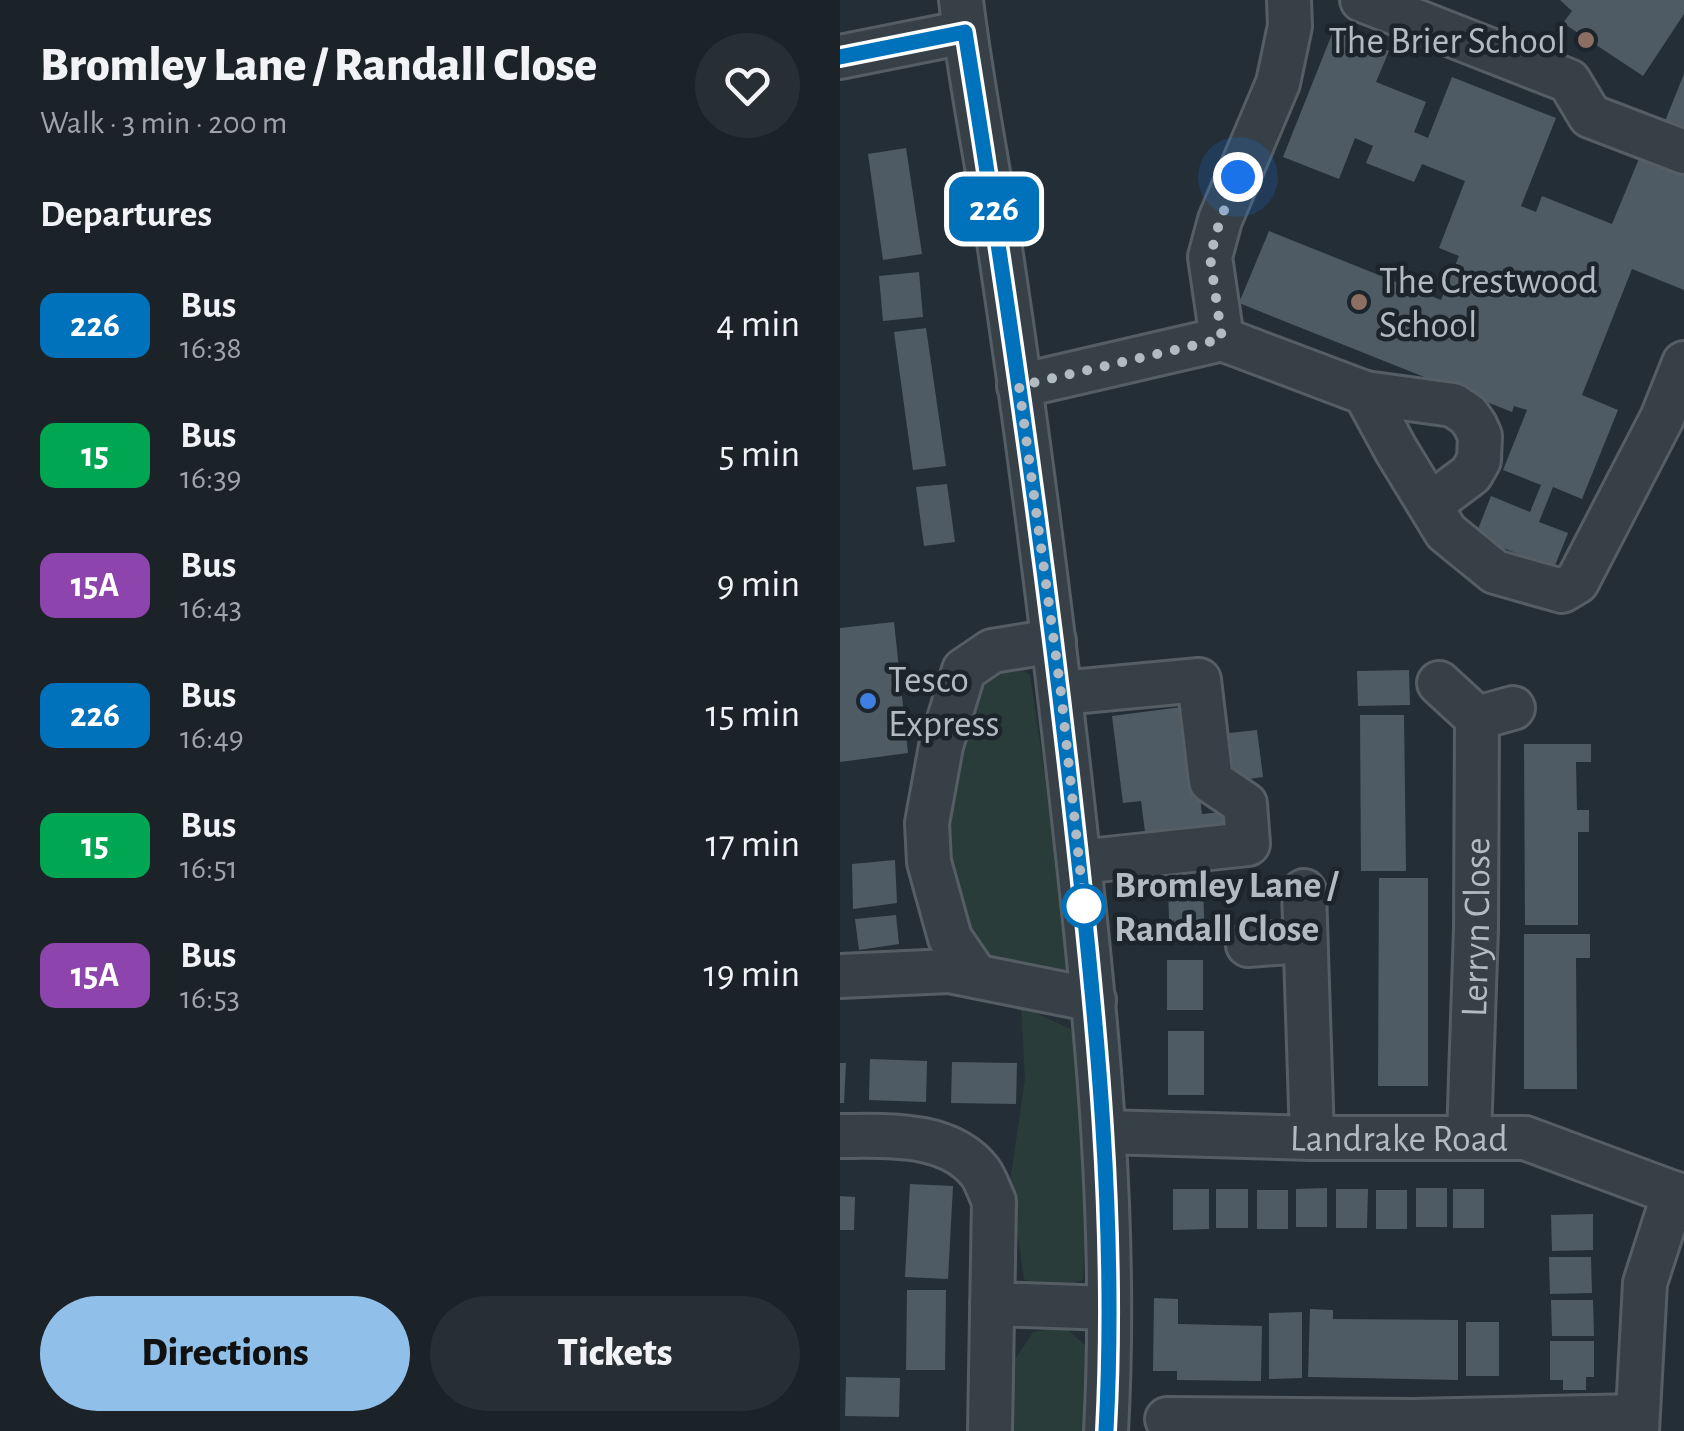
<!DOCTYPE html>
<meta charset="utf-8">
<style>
:root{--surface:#1b2228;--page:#282f34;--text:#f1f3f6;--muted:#a0a4a8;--accent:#90c0e9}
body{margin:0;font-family:"Alegreya Sans",sans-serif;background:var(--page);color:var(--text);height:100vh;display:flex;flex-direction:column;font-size:38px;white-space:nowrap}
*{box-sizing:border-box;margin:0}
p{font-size:32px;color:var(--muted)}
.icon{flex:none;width:55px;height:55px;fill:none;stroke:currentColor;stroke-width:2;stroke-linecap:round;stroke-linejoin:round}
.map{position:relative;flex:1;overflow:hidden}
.panel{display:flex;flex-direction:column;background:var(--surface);width:840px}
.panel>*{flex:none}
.badge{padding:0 20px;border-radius:15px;font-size:35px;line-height:65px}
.you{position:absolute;width:50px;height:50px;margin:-25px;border:8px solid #fff;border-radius:50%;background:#1a73e8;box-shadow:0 0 0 15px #1a73e833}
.map>.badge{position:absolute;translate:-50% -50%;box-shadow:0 0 0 5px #fff}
h2{padding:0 40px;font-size:38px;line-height:90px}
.round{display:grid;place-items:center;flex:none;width:105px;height:105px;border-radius:52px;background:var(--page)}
.head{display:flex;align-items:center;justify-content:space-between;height:170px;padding:0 40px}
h1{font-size:48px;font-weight:800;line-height:75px}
.action{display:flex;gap:20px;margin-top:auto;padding:20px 40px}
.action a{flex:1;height:115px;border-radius:60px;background:var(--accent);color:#111;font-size:40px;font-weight:800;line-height:115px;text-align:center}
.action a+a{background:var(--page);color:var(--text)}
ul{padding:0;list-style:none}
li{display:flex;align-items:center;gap:30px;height:130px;padding:0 40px}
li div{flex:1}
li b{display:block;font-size:38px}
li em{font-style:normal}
li .badge{min-width:110px;font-weight:700;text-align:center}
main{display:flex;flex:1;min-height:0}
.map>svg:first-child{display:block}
</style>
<main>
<section class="panel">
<div class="head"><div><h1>Bromley Lane / Randall Close</h1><p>Walk · 3 min · 200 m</p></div><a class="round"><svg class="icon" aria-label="heart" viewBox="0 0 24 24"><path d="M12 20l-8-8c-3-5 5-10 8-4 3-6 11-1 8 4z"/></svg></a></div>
<h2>Departures</h2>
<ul>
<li><span class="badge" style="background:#0072bc;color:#fff">226</span><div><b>Bus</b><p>16:38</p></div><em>4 min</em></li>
<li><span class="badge" style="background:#00a651;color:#fff">15</span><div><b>Bus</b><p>16:39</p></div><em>5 min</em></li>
<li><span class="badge" style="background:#8e44ad;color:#fff">15A</span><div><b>Bus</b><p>16:43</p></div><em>9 min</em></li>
<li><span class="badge" style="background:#0072bc;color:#fff">226</span><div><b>Bus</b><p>16:49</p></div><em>15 min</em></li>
<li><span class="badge" style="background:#00a651;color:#fff">15</span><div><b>Bus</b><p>16:51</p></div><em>17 min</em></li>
<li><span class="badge" style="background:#8e44ad;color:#fff">15A</span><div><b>Bus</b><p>16:53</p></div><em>19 min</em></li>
</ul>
<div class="action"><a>Directions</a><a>Tickets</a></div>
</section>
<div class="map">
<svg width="844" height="1431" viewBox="0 0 844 1431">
<rect width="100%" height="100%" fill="#242e36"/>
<g fill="#2a3c39">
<path d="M172,662L190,675L232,959L221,977L144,957L110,894L101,832L144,673Z"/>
<path d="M181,1006L237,1032L247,1165L243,1280L209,1291L184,1279L170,1182L185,1079Z"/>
<path d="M224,1327L248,1348L246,1431H172L174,1361L193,1332Z"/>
</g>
<g fill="#4f5b64">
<path d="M720,0H844V14L803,76L723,23L732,11Z"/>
<path d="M494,29L549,51L536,82L586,102L574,132L588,138L612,77L716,118L681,206L696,212L702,196L772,224L803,149L844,165V290L792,269L742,395L778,410L742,499L713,487L699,522L728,533L714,568L635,537L651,496L690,512L701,485L663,470L687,410L674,406L672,412L399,303L429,231L601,300L619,256L599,248L625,181L582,164L574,182L526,163L533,146L515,138L499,179L443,157Z"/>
<path d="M844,74V135L823,126Z"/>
<path d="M66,148L82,254L43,260L28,154Z"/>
<path d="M79,272L83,317L43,321L39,276Z"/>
<path d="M86,328L106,466L73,470L54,332Z"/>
<path d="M107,484L115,542L84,546L76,487Z"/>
<path d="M54,622L68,753L0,762V628Z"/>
<path d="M569,670L570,705L518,706L517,671Z"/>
<path d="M349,706L362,814L383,812L386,837L307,847L301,801L283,803L272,716Z"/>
<path d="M520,715H564L566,871H521Z"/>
<path d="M417,730L423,777L395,781L389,733Z"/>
<path d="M684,744H751V762H736L737,810H749V832H738V925H685Z"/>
<path d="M55,860L57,903L13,909L12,864Z"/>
<path d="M539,878H588V1086H538Z"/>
<path d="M363,888L365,942L330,944L328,890Z"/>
<path d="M56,915L59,944L19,950L15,919Z"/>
<path d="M684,934H750V958H736L737,1089H684Z"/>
<rect x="327" y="960" width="36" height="50"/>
<rect x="328" y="1031" width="36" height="64"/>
<path d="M30,1059L87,1061L86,1102L29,1100Z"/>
<path d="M112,1062L177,1063L176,1104L111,1103Z"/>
<path d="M0,1063H6L4,1103H0Z"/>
<path d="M70,1184L113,1186L108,1279L65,1277Z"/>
<path d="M487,1188V1227H456V1189Z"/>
<rect x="576" y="1188" width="31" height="39"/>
<path d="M333,1189H369V1229L333,1230Z"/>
<rect x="376" y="1189" width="32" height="39"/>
<path d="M496,1189H528L527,1228H496Z"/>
<rect x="613" y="1189" width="31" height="39"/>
<rect x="417" y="1190" width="31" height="39"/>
<rect x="536" y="1190" width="31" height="39"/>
<path d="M0,1196L15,1197L14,1230H0Z"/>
<path d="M753,1214V1250L712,1251L711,1215Z"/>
<path d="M709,1257H751L752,1293L710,1294Z"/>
<path d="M67,1290H106L105,1370H66Z"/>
<path d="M314,1298L338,1299V1324L422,1326L421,1381L337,1380V1371H313Z"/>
<path d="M711,1300H753L754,1336H712Z"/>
<path d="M470,1309L493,1310V1319L618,1320V1380L468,1377Z"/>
<path d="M462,1312V1378L429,1379V1313Z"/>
<rect x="626" y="1322" width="33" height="54"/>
<path d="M710,1341H754V1377H746V1390H723V1380H710Z"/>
<path d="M6,1377L60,1378L59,1417L5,1416Z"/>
</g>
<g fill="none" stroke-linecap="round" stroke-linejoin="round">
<g stroke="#555e64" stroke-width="48">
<g id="minor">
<path d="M121,0C129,70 143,139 154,209C186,417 213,627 236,837C258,1034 277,1232 266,1431"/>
<path d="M522,0L729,81L750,116L844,152"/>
<path d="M0,57L125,32"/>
<path d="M382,339L370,257L380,220L438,83L450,26L449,0"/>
<path d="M179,386L382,339L525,393L556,450L606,532L655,572L722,591L737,582L822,418L844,363"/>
<path d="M525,393L613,405L628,415L635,425L640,436L639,460L631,474L590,505"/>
<path d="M599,683L637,718L673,708"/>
<path d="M221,693L359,680L371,781L405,804L408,844L239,862"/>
<path d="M464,891L472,1138"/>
<path d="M408,945L465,941"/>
<path d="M0,976L109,971L254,1000"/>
<path d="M136,976L110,938L89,862L87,823L101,746L124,670L152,651L214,641"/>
<path id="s1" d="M264,1132L472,1138H685L844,1197"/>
<path d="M0,1136C46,1136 108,1131 140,1172C146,1180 149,1191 154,1201L150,1431"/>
<path id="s2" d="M629,1137L636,928L637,718"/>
<path d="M152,1304L269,1308"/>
<path d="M327,1419L572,1421L797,1416"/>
<path d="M797,1431L805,1283L834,1193"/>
</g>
</g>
<use href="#minor" stroke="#374047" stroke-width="42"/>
</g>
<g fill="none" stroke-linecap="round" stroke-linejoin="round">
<g stroke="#fff" stroke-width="22">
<path id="line" d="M0,57L125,32C167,293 205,556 234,819C257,1022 277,1226 266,1431"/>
</g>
<use href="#line" stroke="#0072bc" stroke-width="15"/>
<path stroke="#b2bbc3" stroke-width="10" stroke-dasharray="0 18" d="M244,906L221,693L179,386L382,339L370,257L380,220L398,177"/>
</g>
<g fill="#8d6e63" stroke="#1c252b" stroke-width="4">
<circle cx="746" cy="40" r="10"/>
<circle cx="519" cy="302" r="10"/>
</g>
<circle fill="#3f7fe0" stroke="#1c252b" stroke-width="4" cx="28" cy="701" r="10"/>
<circle fill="#fff" stroke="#0072bc" stroke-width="5" cx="244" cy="906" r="20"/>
<g text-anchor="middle" stroke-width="9" stroke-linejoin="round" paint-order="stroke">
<g font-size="38" fill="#b2bbc3" stroke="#1c252b" text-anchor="start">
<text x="726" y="53" text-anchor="end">The Brier School</text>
<text x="539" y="293">The Crestwood<tspan x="539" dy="44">School</tspan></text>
<text x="48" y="692">Tesco<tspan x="48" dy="44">Express</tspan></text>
</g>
<g font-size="38" font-weight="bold" fill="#b2bbc3" stroke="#1c252b" text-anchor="start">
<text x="274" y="897">Bromley Lane /<tspan x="274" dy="44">Randall Close</tspan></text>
</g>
<g font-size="38" fill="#b2bbc3" stroke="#1c252b">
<text dy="13" stroke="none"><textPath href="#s2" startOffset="210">Lerryn Close</textPath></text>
<text dy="13" stroke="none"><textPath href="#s1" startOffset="295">Landrake Road</textPath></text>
</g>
</g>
</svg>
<div class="you" style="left:398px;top:177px"></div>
<b class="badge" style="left:154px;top:209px;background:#0072bc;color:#fff">226</b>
</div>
</main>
